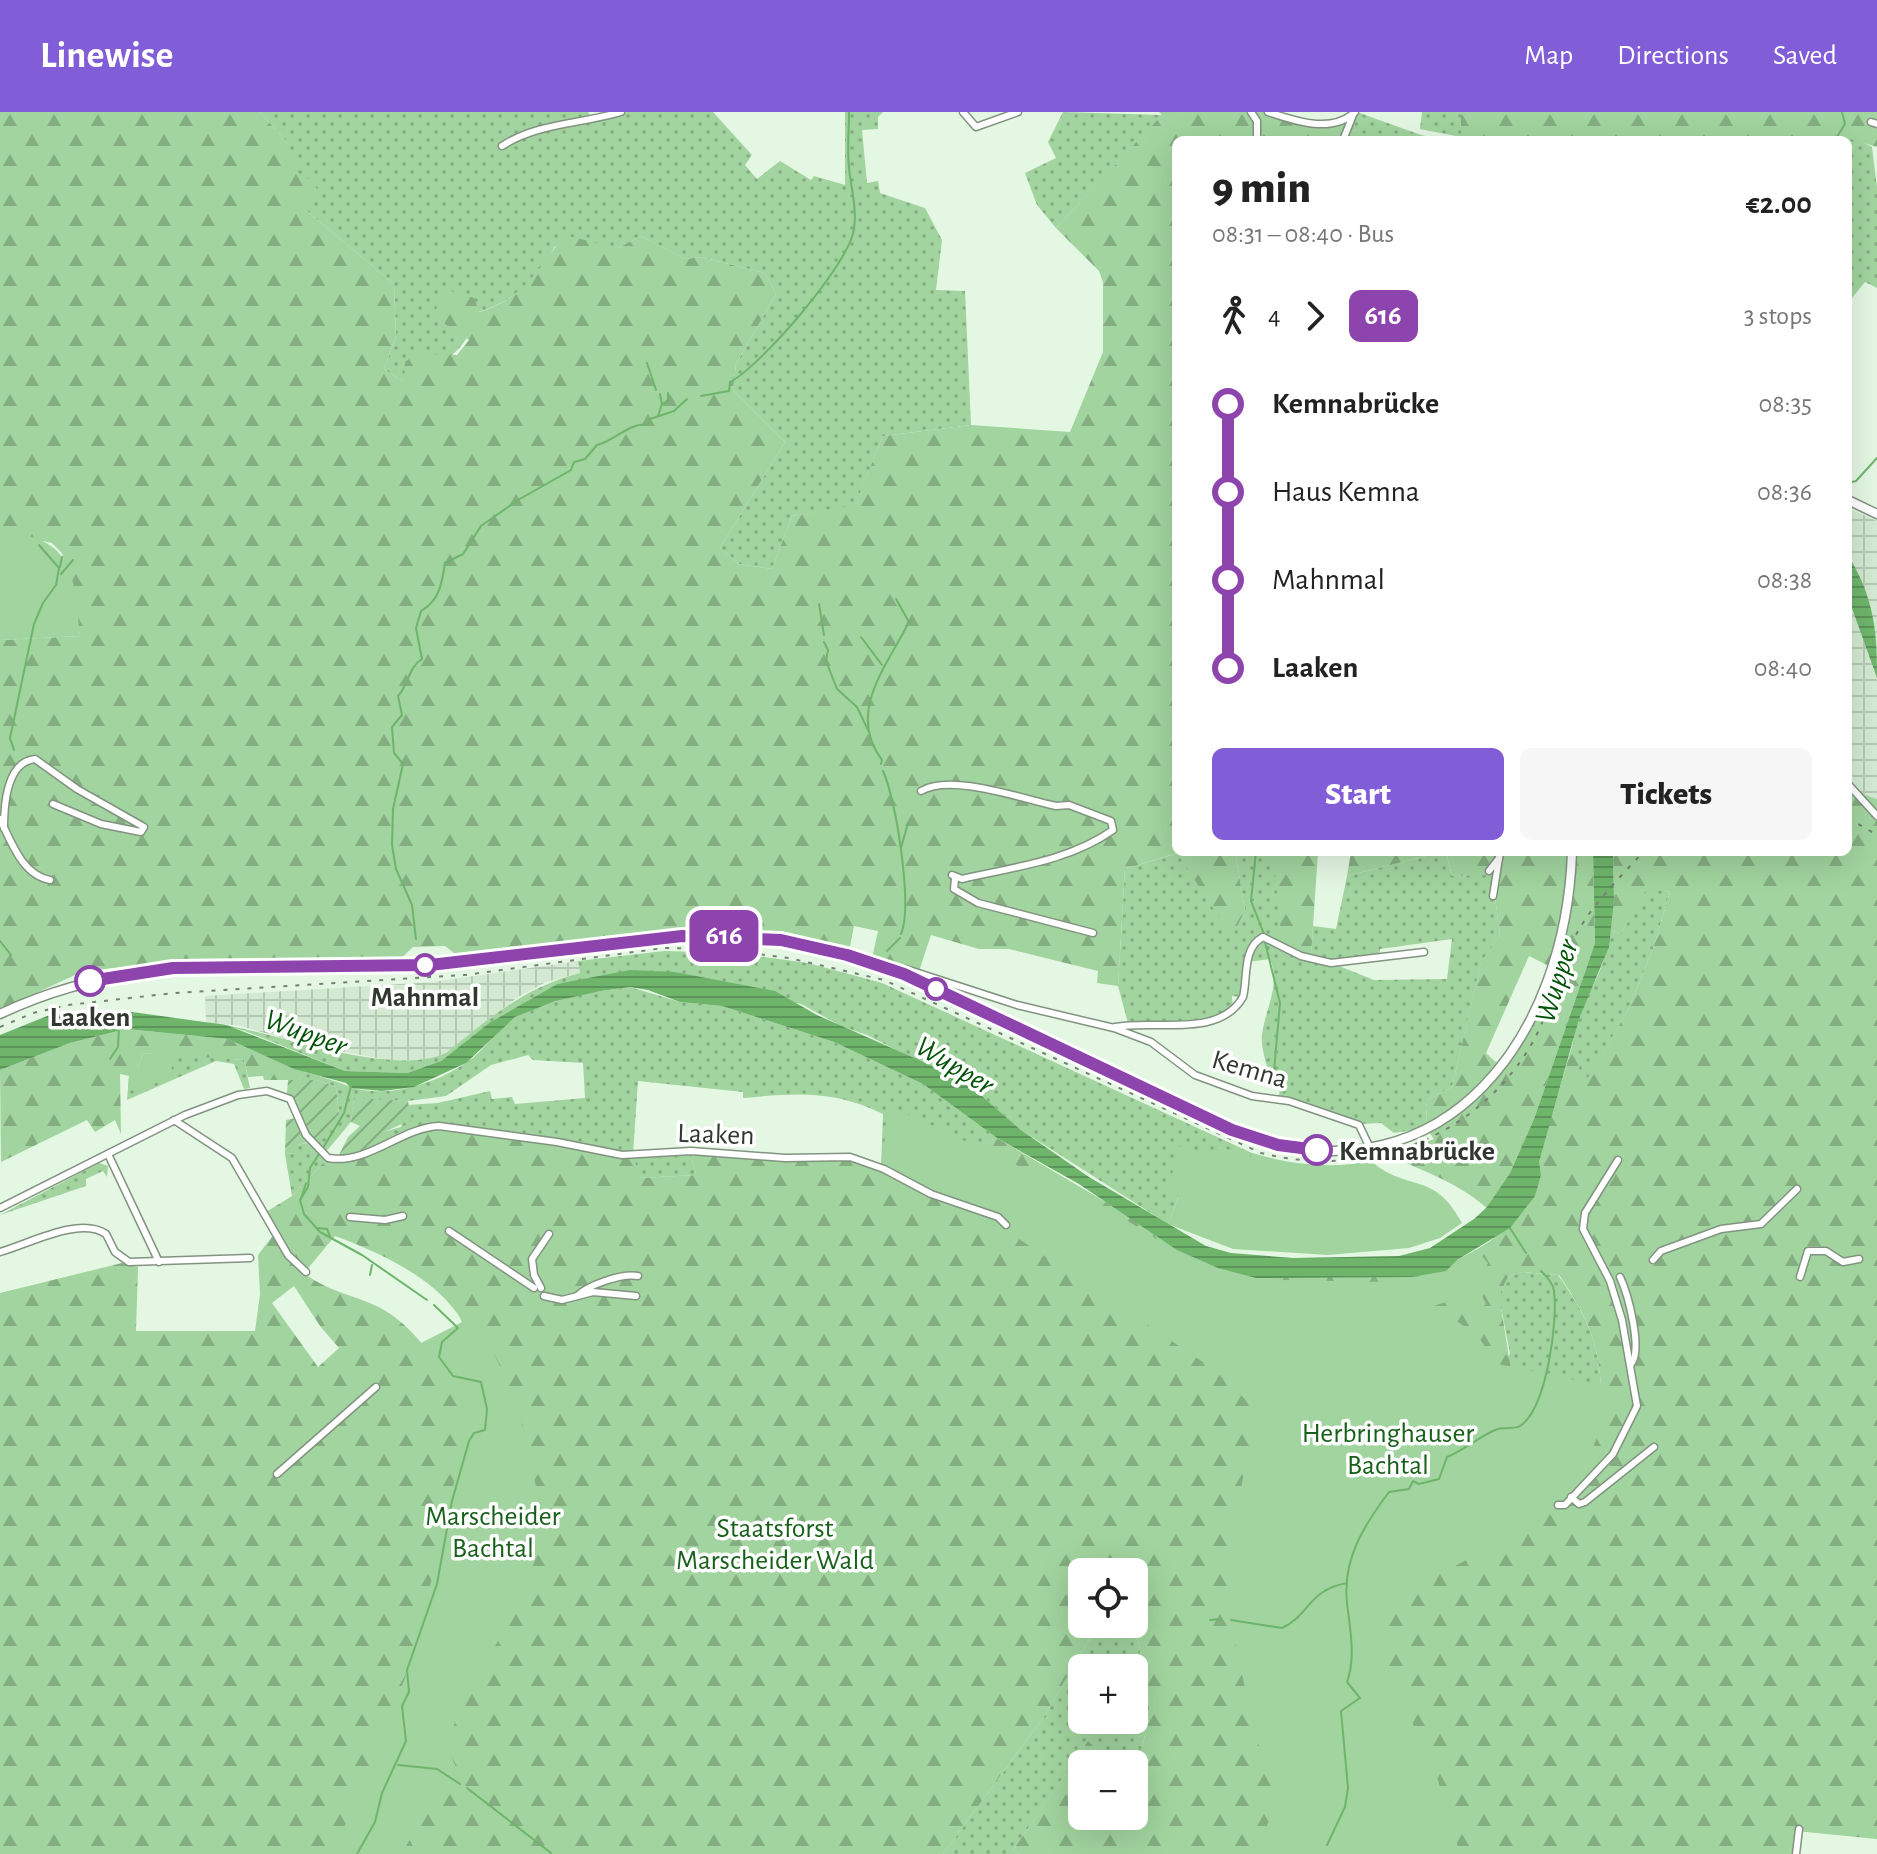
<!DOCTYPE html>
<meta charset="utf-8">
<style>
:root{--surface:#fff;--page:#f6f6f6;--text:#222;--muted:#767676;--accent:#815ed8}
body{margin:0;font-family:"Alegreya Sans",sans-serif;background:var(--page);color:var(--text);height:100vh;display:flex;flex-direction:column;font-size:30px;white-space:nowrap}
*{box-sizing:border-box;margin:0}
p{font-size:26px;color:var(--muted)}
.icon{flex:none;width:44px;height:44px;fill:none;stroke:currentColor;stroke-width:2;stroke-linecap:round;stroke-linejoin:round}
.map{position:relative;flex:1;overflow:hidden}
.drawer{position:absolute;left:1172px;top:24px;width:680px;height:720px;display:flex;flex-direction:column;background:var(--surface);border-radius:12px;box-shadow:0 8px 32px #0002}
.drawer>*{flex:none}
.badge{padding:0 16px;border-radius:12px;font-size:28px;line-height:52px}
.fabs{position:absolute;left:1068px;top:1446px;display:grid;gap:16px}
.fabs a{display:grid;place-items:center;width:80px;height:80px;border-radius:12px;background:var(--surface);box-shadow:0 8px 32px #0002;font-size:40px}
.map>.badge{position:absolute;translate:-50% -50%;box-shadow:0 0 0 4px #fff}
.legs{display:flex;align-items:center;gap:12px;height:88px;padding:0 40px;font-size:26px}
.legs p{margin-inline-start:auto}
.headline{display:flex;align-items:center;justify-content:space-between;height:136px;padding:0 40px}
h1{font-size:44px;font-weight:800;line-height:60px}
.button{display:flex;gap:16px;margin-top:auto;padding:16px 40px}
.button a{flex:1;height:92px;border-radius:12px;background:var(--accent);color:#fff;font-size:32px;font-weight:800;line-height:92px;text-align:center}
.button a+a{background:var(--page);color:var(--text)}
ul{padding:0 40px;list-style:none}
li{display:flex;align-items:center;gap:28px;height:88px;font-size:30px}
li i{display:grid;place-items:center;width:12px;height:100%;margin:0 10px;background:currentColor}
li i::after{content:'';width:20px;height:20px;margin:-10px;border:6px solid;border-radius:50%;background:var(--surface)}
li p{margin-inline-start:auto}
li:first-child i{background:linear-gradient(#0000 50%,currentColor 0)}
li:last-child i{background:linear-gradient(currentColor 50%,#0000 0)}
header{display:flex;align-items:center;gap:48px;box-sizing:border-box;height:112px;padding:0 40px;background:var(--accent);color:#fff}
header strong{font-size:38px}
nav{display:flex;gap:44px;margin-inline-start:auto;font-size:28px}
.map>svg:first-child{display:block}
</style>
<header>
<strong>Linewise</strong>
<nav><a>Map</a><a>Directions</a><a>Saved</a></nav>
</header>
<div class="map">
<svg width="1877" height="1742" viewBox="0 0 1877 1742">
<defs>
<pattern id="industrial-grid" width="8" height="8" patternUnits="userSpaceOnUse" patternTransform="scale(2)"><rect width="8" height="8" fill="#d3e9d1"/><path d="M0 4h8M4 0v8" fill="none" stroke="#b6c9b4"/></pattern>
<pattern id="grass-dots" width="8" height="8" patternUnits="userSpaceOnUse" patternTransform="scale(2)"><rect width="8" height="8" fill="#a1d49e"/><path d="M2 2h.1M6 6h.1" fill="none" stroke="#84ad81" stroke-width="1.8" stroke-linecap="round"/></pattern>
<pattern id="forest-firs" width="22" height="20" patternUnits="userSpaceOnUse" patternTransform="scale(2)"><rect width="22" height="20" fill="#a1d49e"/><path d="M5 1l3.5 6h-7zM16 11l3.5 6h-7z" fill="#84ad81"/></pattern>
<pattern id="garden-furrows" width="10" height="10" patternUnits="userSpaceOnUse" patternTransform="scale(2)"><rect width="10" height="10" fill="#a1d49e"/><path d="M-1 1l2-2M0 10L10 0M9 11l2-2" fill="none" stroke="#84ad81"/></pattern>
<pattern id="water-rules" width="6" height="5" patternUnits="userSpaceOnUse" patternTransform="scale(2)"><rect width="6" height="5" fill="#6eb56b"/><path d="M0 2.5h6" fill="none" stroke="#5b9458"/></pattern>
</defs>
<rect width="100%" height="100%" fill="#e4f7e3"/>
<g fill="url(#industrial-grid)">
<path d="M1848,396L1877,409V687L1848,677Z"/>
<path d="M578,849L580,861L546,870L518,885L446,941L432,947L393,949L302,932L241,914L206,910L205,884L433,870Z"/>
</g>
<g fill="url(#grass-dots)" fill-rule="evenodd">
<path d="M260,0H588L595,10L625,0H713L752,43L745,53L757,67L780,49L811,68L814,64L845,73V0H883L878,5V17L862,18L867,71L878,69L880,81L925,96L942,128L936,178L965,179L971,313L883,324L855,394L792,404L772,457L739,452L720,436L785,330L733,278L736,252L776,182L765,161L701,145L685,147L641,124L618,136L555,134C538,166 513,191 478,200C463,246 444,249 404,270L384,257L396,224L394,172L308,100L286,29Z"/>
<path d="M1063,0L1163,3L1056,116L1037,93L1025,61L1056,46L1048,30Z"/>
<path d="M1357,0L1421,23L1446,28H1347Z"/>
<path d="M1422,0H1461V25L1420,17Z"/>
<path d="M1837,17L1872,35L1877,76V176L1865,170L1848,191V28H1835Z"/>
<path d="M1235,740H1273L1278,773L1311,843L1313,814L1336,817L1347,764L1442,740H1446L1452,764L1492,762L1500,823L1481,851L1452,975L1427,988L1426,1016L1394,1021L1381,1011L1360,1012L1279,984L1280,973H1271C1269,958 1260,936 1262,923C1265,897 1281,874 1270,847L1248,850L1261,828L1281,832L1264,823L1256,826L1244,850L1241,885L1232,884L1233,896C1203,917 1164,907 1128,911L1118,874L1125,757L1178,741L1245,798ZM1452,827L1447,867L1374,868L1334,852L1379,847L1380,837Z"/>
<path d="M1647,776L1670,780L1653,837L1627,900L1583,975C1580,962 1573,945 1573,932C1573,897 1610,859 1609,817L1620,822Z"/>
<path d="M664,839L735,841L808,851L882,871L1252,1041L1251,1049L1219,1035L1180,1081L1168,1112L1021,1018L975,978L867,923L843,915L801,892L675,860L557,872L489,911L441,949L407,961L345,959L245,919L206,910C270,917 389,967 446,941C491,905 523,876 580,861L578,849Z"/>
<path d="M630,875L680,890L722,894L834,930L923,972L997,1026L956,1048L881,1056L883,1002C833,978 797,981 743,986V980L638,969L633,1042L690,1039L696,1063L640,1066L385,1031L383,1020L401,1015L407,993L438,991L490,979L492,987L512,985L515,992L585,986L583,951L533,948L528,943L491,953L446,984L408,989L354,987L351,1010L325,1041L327,1047L292,1084L285,1042L295,1041L297,1033L307,1031L339,1002L336,975L317,968H299L305,960C321,964 337,970 351,975C387,987 436,972 467,950C485,938 499,915 517,904C550,885 593,880 630,875Z"/>
<path d="M153,940L244,948L250,976L244,977L234,952L216,949L127,988L129,964Z"/>
<path d="M99,1051L108,1054L107,1065L103,1059L86,1067V1074L0,1103Z"/>
<path d="M1522,1160L1558,1163C1596,1216 1600,1240 1603,1304L1452,1319L1510,1242L1501,1195V1179L1508,1165Z"/>
<path d="M1098,1512H1131L1136,1517L1149,1588V1608L1134,1666V1652H1111L1088,1630L1013,1738L1019,1742H943L1045,1603ZM1082,1556H1134V1608H1082Z"/>
</g>
<g fill="url(#forest-firs)" fill-rule="evenodd">
<path d="M0,0H260L286,29L300,65L310,67L318,78L308,100L394,172L396,224L384,257L404,270L405,250L416,242L457,243L469,228L433,204L445,177L474,186L479,200C521,189 539,157 564,123L618,136L641,124L685,147L701,145L765,161L776,182L736,252L733,278L785,330L720,436L739,452L772,457L792,404L855,393L883,324L971,313L1070,320L1103,240V170L1099,159L1056,116L1162,3L1159,0H1265L1303,12L1352,5L1356,9L1349,28H1176V740H1235L1245,798L1232,825L1177,741L1125,757L1118,874L1097,871L1098,859L1009,837H979L931,823L919,859L872,846L878,819L854,814L849,839C801,829 753,820 703,820C621,821 540,838 459,845L445,834L413,835L397,850L151,852L96,858L77,862L0,898V528L80,524L62,441L52,431L0,420Z"/>
<path d="M1461,0H1877V35L1850,27L1837,18L1835,28H1461Z"/>
<path d="M1848,677L1877,687V1727L1796,1719L1793,1742H1019L1013,1738L1088,1629L1111,1652H1082V1704H1134V1666L1149,1608V1588L1136,1517L1131,1512H1134V1460H1082V1512H1098L1045,1603L943,1742H0V1181L122,1151L138,1155L136,1219H255L260,1182L258,1143L274,1122L266,1100L292,1084L327,1047H345L432,1014L633,1042L640,1066L696,1063L690,1039L851,1046L881,1056L956,1047L997,1026L1218,1156L1457,1148C1507,1123 1514,1110 1541,1063L1538,1050L1573,931L1583,974L1627,900L1653,837L1670,780L1647,777L1620,822L1609,817L1614,787L1613,740H1848ZM335,1124C378,1140 428,1162 457,1201C465,1212 468,1229 472,1242H430C417,1225 403,1209 384,1198C358,1183 329,1181 304,1161ZM1522,1160L1559,1163C1595,1215 1600,1239 1603,1303L1353,1516L1511,1258L1501,1195V1179L1508,1165ZM294,1174L320,1214L339,1236L318,1255L272,1191Z"/>
<path d="M1273,740H1318L1311,844L1282,832Z"/>
<path d="M1351,740H1442L1347,764Z"/>
<path d="M1446,740H1593L1595,831L1534,1007L1510,1061L1487,1096C1458,1071 1423,1058 1388,1044L1434,1027L1426,1016L1427,988L1452,975L1481,850L1500,823L1492,763L1452,764ZM1529,844L1549,854L1526,915L1498,952L1486,941Z"/>
<path d="M126,917L228,927L305,960L299,968H264L263,964L248,965L244,948L143,941L136,960L129,964L120,962L121,1022L115,1008L95,1020L87,1008L1,1050L0,958L70,931Z"/>
</g>
<g fill="#a1d49e">
<path d="M0,420C74,424 74,462 80,524L0,528Z"/>
<path d="M143,941L173,943L171,965L135,980L128,975L129,964L136,960Z"/>
<path d="M890,994L1029,1059L1034,1051L1181,1142L1206,1152L1282,1168L1391,1170L1446,1159L1470,1141L1483,1145L1488,1151L1477,1174L1486,1192L1482,1195L1446,1190L1415,1200L1458,1210L1476,1222L1498,1252L1600,1273L1608,1280L1610,1293L1590,1343L1552,1398L1530,1415L1403,1481L1387,1500L1382,1529L1387,1555L1437,1665L1460,1742H1270L1264,1721L1279,1683L1255,1624L1228,1495L1232,1426L1254,1306L1249,1291L1212,1256L1010,1121L880,1058Z"/>
<path d="M1178,1034L1206,1041L1219,1035L1250,1048L1252,1041C1293,1053 1330,1057 1371,1049C1408,1081 1434,1058 1462,1111L1440,1126L1409,1136L1328,1143L1233,1137L1168,1112L1180,1081L1169,1077Z"/>
<path d="M470,1206C512,1257 528,1328 539,1391C541,1404 547,1421 544,1434C532,1450 533,1455 527,1472C511,1522 455,1580 450,1632C449,1646 460,1659 461,1673L433,1690L401,1742H331L373,1655L378,1627L387,1614L415,1539L463,1331L465,1306L461,1295L419,1232Z"/>
</g>
<g fill="url(#garden-furrows)">
<path d="M288,968H317L336,975L339,1002L315,1028L298,1033L296,1041L285,1042L286,1008L301,1005L296,991L287,982Z"/>
<path d="M354,986L408,989L411,1008L384,1020L385,1031L360,1043L337,1047L348,1025L360,1014L351,1010Z"/>
</g>
<g fill="url(#water-rules)">
<path d="M1848,443C1874,486 1877,518 1877,566L1848,485Z"/>
<path d="M1593,740H1613L1614,788L1609,835L1579,907L1539,1050L1541,1063L1535,1084L1510,1116L1457,1148L1446,1159L1412,1165L1256,1166L1218,1156L1177,1138L1079,1072L997,1026L923,972L834,930L722,894L680,890L648,878L630,875L601,879L555,889L515,905L466,951L414,975L382,979L351,976L346,971L294,957L228,927L126,917L70,931L0,958V923L47,904L125,899L226,913L345,959L407,961L441,949L489,911L557,872L630,858L675,860L775,879L817,903L928,952L975,978L1021,1018L1089,1065L1206,1134L1231,1141L1293,1146L1399,1144L1430,1136L1474,1107L1487,1095L1510,1061L1534,1007L1595,831Z"/>
</g>
<g fill="none" stroke-linecap="round" stroke-linejoin="round">
<g stroke="#6eb56b" stroke-width="2">
<path d="M1835,28L1845,12L1842,0"/>
<path d="M647,251L656,278"/>
<path d="M701,284L729,279L730,270C761,254 850,151 854,117C857,97 851,75 849,56C847,37 849,18 849,0"/>
<path d="M663,292L668,288V281"/>
<path d="M658,304L662,292L660,282"/>
<path d="M1848,371L1856,369L1877,346"/>
<path d="M60,455L62,445"/>
<path d="M61,462L73,448"/>
<path d="M819,492L824,523"/>
<path d="M861,525L882,553"/>
<path d="M824,530L828,538L826,549L837,577L857,595L868,618"/>
<path d="M14,638L10,626L34,512L43,491L56,473L59,456L39,433"/>
<path d="M881,652L882,648C846,600 887,554 909,510L896,487"/>
<path d="M883,659C896,687 913,794 901,822"/>
<path d="M901,736L908,711"/>
<path d="M1256,740L1251,789L1264,822"/>
<path d="M416,827L412,793L396,757L392,733L393,697L403,652L394,641L392,615L402,603L398,584C409,572 408,556 422,547L416,516L421,499C439,489 442,472 445,451L463,442L481,414L518,388L571,358L574,350L585,347L597,333C612,330 632,309 648,313L650,307L674,299L687,287"/>
<path d="M0,829L11,843"/>
<path d="M1265,830L1280,891L1274,959"/>
<path d="M887,839L900,826"/>
<path d="M110,947L118,935L119,915"/>
<path d="M323,1036L344,1001L351,974"/>
<path d="M319,1042L310,1056L308,1075L300,1088L304,1102L320,1120L362,1143L427,1188"/>
<path d="M301,1087L306,1071"/>
<path d="M317,1116L327,1117L330,1124"/>
<path d="M1510,1116L1526,1141"/>
<path d="M370,1163L372,1153"/>
<path d="M1210,1508L1220,1507"/>
<path d="M1231,1508L1282,1516C1311,1502 1308,1478 1347,1471"/>
<path d="M398,1653L437,1657L460,1672"/>
<path d="M467,1676L551,1741"/>
<path d="M1327,1733L1345,1695L1348,1676L1341,1599L1360,1586L1347,1570C1356,1546 1350,1517 1347,1491C1342,1448 1364,1413 1389,1380L1409,1377L1413,1369L1419,1372L1439,1367L1447,1345C1464,1338 1479,1325 1495,1318C1503,1314 1513,1318 1520,1314C1547,1296 1558,1209 1554,1179C1553,1171 1547,1165 1541,1159"/>
<path d="M357,1742L375,1710L382,1681L406,1629L402,1594L409,1580L407,1558L437,1472L452,1389L469,1329L474,1321L485,1318L487,1297L481,1270L453,1264L439,1245L442,1230L458,1216L434,1193"/>
</g>
<g stroke="#829381" stroke-width="9">
<g id="street">
<path d="M963,0L976,15L1018,0"/>
<path d="M1251,0L1257,9V28"/>
<path d="M1268,0C1295,9 1332,22 1355,0"/>
<path d="M1871,10L1877,12"/>
<path d="M1343,28L1353,3"/>
<path d="M502,34C537,11 581,12 621,0"/>
<path d="M1848,672L1877,704"/>
<path d="M921,679C951,661 1022,687 1056,694L1069,693L1111,709L1113,718C1069,749 1014,755 962,767L952,763"/>
<path d="M0,707C11,729 22,763 50,768"/>
<path d="M4,716C4,692 7,650 35,647L77,677L144,715L141,720L101,712L53,692"/>
<path d="M1489,759L1499,746"/>
<path d="M955,767L954,777L978,791L1093,821"/>
<path d="M1493,784L1500,740"/>
<path d="M904,862L906,857L1017,893L1114,916L1151,930L1195,963L1252,984L1289,989L1359,1013L1370,1036"/>
<path d="M1115,915C1155,907 1219,927 1243,885C1248,865 1242,836 1263,825L1301,844L1331,851L1424,840"/>
<path d="M174,1008L232,1046L288,1143L306,1160"/>
<path d="M108,1042L159,1150"/>
<path d="M0,1096L185,1003L238,983L267,979L290,987L306,1023L328,1046C368,1053 400,1016 439,1014L557,1030L622,1043L691,1039L785,1046L850,1045L884,1057L931,1082L998,1105L1006,1113"/>
<path d="M350,1105L385,1108L403,1104"/>
<path d="M449,1119L534,1176"/>
<path d="M0,1140C29,1132 79,1104 106,1122L115,1140L129,1150L250,1146"/>
<path d="M1653,1148L1661,1139L1721,1117L1761,1112L1797,1077"/>
<path d="M1620,1165C1628,1182 1643,1238 1631,1252"/>
<path d="M1800,1165L1808,1139H1826L1843,1150L1859,1147"/>
<path d="M541,1176L534,1163L532,1147L549,1122"/>
<path d="M544,1184L562,1188L593,1180L636,1184"/>
<path d="M577,1184C588,1173 622,1161 638,1164"/>
<path d="M277,1362L376,1275"/>
<path d="M1571,1385L1579,1392L1585,1390L1654,1335"/>
<path d="M1558,1393H1565L1613,1342L1637,1294L1622,1208L1610,1169L1583,1117L1585,1101L1618,1048"/>
<path d="M1796,1742L1799,1717"/>
</g>
</g>
<g stroke="#829381" stroke-width="11">
<g id="secondary">
<path d="M1848,388L1877,402"/>
<path d="M0,902C143,834 260,864 410,854C559,845 703,802 851,844C897,857 940,879 983,900C1071,942 1158,990 1249,1025C1449,1089 1566,921 1572,740"/>
</g>
</g>
<use href="#street" stroke="#fff" stroke-width="6"/>
<use href="#secondary" stroke="#fff" stroke-width="8"/>
<g stroke="#758074" stroke-width="2" stroke-dasharray="4 8" stroke-linecap="butt">
<path d="M1848,706L1877,723"/>
<path d="M0,915L33,901L68,893L174,881L465,863L663,836L719,837L789,846L884,868L1261,1041C1367,1068 1479,1026 1534,928C1552,894 1558,854 1577,821C1594,790 1620,766 1643,740"/>
</g>
</g>
<g fill="none" stroke-linecap="round" stroke-linejoin="round">
<g stroke="#fff" stroke-width="18">
<path id="line-1" d="M90,869L173,856L430,853L682,824L781,828L847,843L904,862L1232,1018L1278,1033L1317,1038"/>
</g>
<use href="#line-1" stroke="#8e44ad" stroke-width="12"/>
</g>
<g fill="#fff" stroke="#8e44ad" stroke-width="4">
<circle cx="425" cy="853" r="10"/>
<circle cx="90" cy="869" r="14"/>
<circle cx="936" cy="877" r="10"/>
<circle cx="1317" cy="1038" r="14"/>
</g>
<g text-anchor="middle" stroke-width="7" stroke-linejoin="round" paint-order="stroke">
<g font-size="28" font-weight="bold" fill="#313830" stroke="#fefefe">
<text x="425" y="894">Mahnmal</text>
<text x="90" y="914">Laaken</text>
<text x="1339" y="1048" text-anchor="start">Kemnabrücke</text>
</g>
<g font-size="28" fill="#313830" stroke="#fefefe">
<text transform="translate(1250 956) rotate(16)" y="10">Kemna</text>
<text transform="translate(716 1021) rotate(2)" y="10">Laaken</text>
</g>
<g font-size="28" fill="#18611a" stroke="#fefefe">
<text x="1388" y="1330">Herbringhauser<tspan x="1388" dy="32">Bachtal</tspan></text>
<text x="493" y="1413">Marscheider<tspan x="493" dy="32">Bachtal</tspan></text>
<text x="775" y="1425">Staatsforst<tspan x="775" dy="32">Marscheider Wald</tspan></text>
</g>
<g font-size="30" font-style="italic" fill="#035409" stroke="#fefefe">
<text transform="translate(1556 869) rotate(-73)" y="10">Wupper</text>
<text transform="translate(306 920) rotate(20)" y="10">Wupper</text>
<text transform="translate(955 953) rotate(31)" y="10">Wupper</text>
</g>
</g>
</svg>
<div class="fabs">
<a><svg class="icon" aria-label="locate" viewBox="0 0 24 24"><circle cx="12" cy="12" r="6"/><path d="M12 2v4M12 18v4M2 12h4M18 12h4"/></svg></a>
<a>+</a>
<a>−</a>
</div>
<b class="badge" style="left:724px;top:824px;background:#8e44ad;color:#fff">616</b>
<section class="drawer">
<div class="headline"><div><h1>9 min</h1><p>08:31 – 08:40 · Bus</p></div><b>€2.00</b></div>
<div class="legs"><svg class="icon" aria-label="walk" viewBox="0 0 24 24"><circle cx="13" cy="4" r="2"/><path d="M13 8l-2 6 4 7M11 14l-3 7M7 12l3-4h3l4 4"/></svg>4<svg class="icon" aria-label="forward" viewBox="0 0 24 24"><path d="M9 5l7 7-7 7"/></svg><b class="badge" style="background:#8e44ad;color:#fff">616</b><p>3 stops</p></div>
<ul>
<li><i style="color:#8e44ad"></i><b>Kemnabrücke</b><p>08:35</p></li>
<li><i style="color:#8e44ad"></i><span>Haus Kemna</span><p>08:36</p></li>
<li><i style="color:#8e44ad"></i><span>Mahnmal</span><p>08:38</p></li>
<li><i style="color:#8e44ad"></i><b>Laaken</b><p>08:40</p></li>
</ul>
<div class="button"><a>Start</a><a>Tickets</a></div>
</section>
</div>
